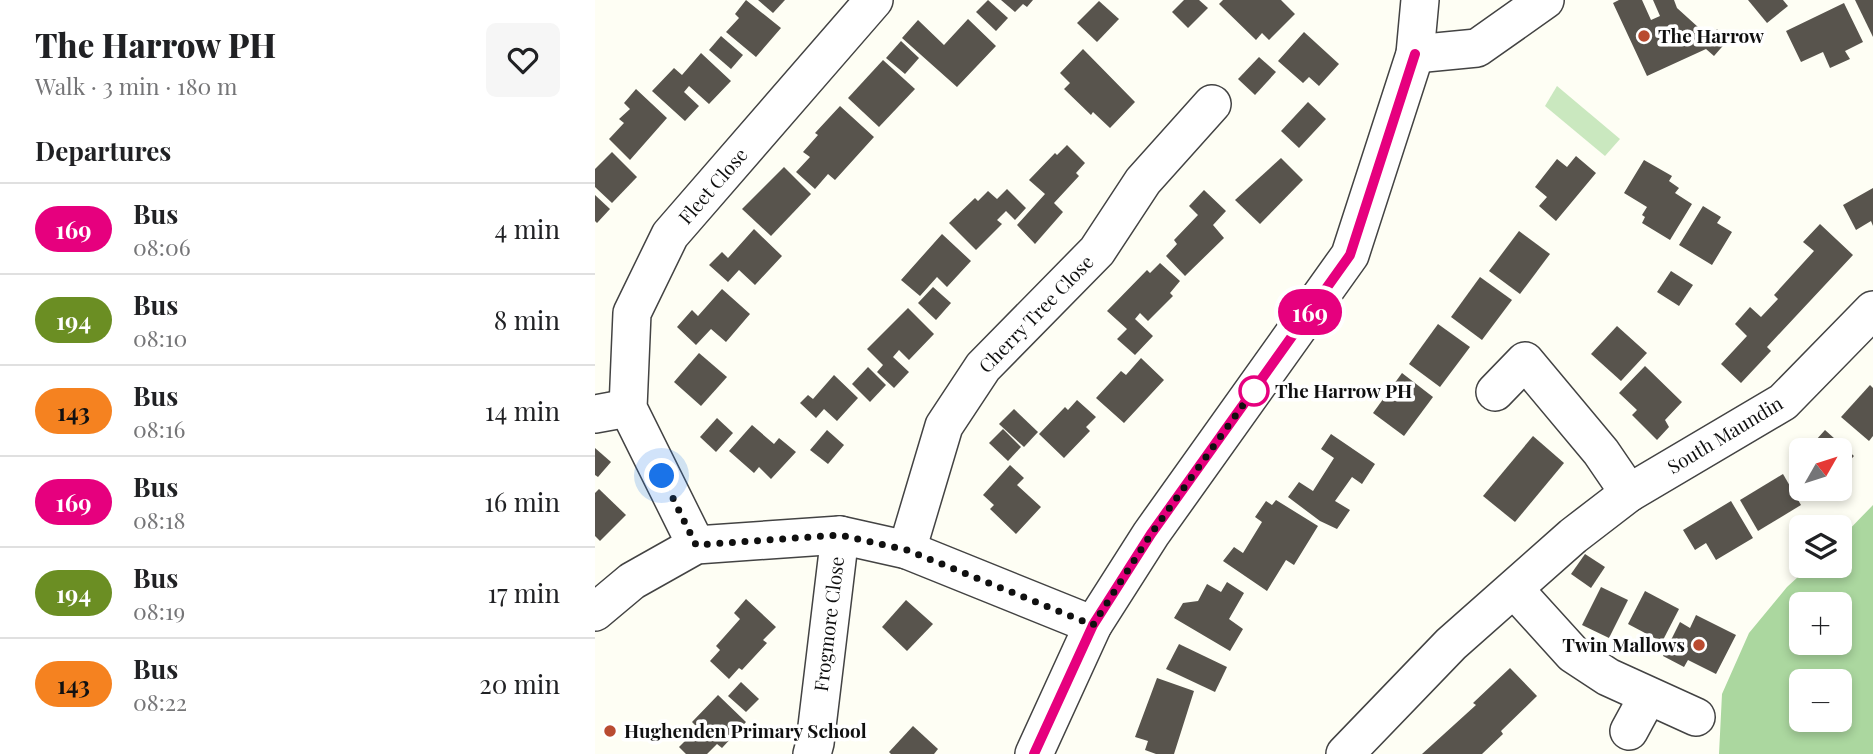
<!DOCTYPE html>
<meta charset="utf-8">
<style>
:root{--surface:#fff;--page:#f6f6f6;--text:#202124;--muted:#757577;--line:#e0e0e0}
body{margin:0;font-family:"Playfair Display",serif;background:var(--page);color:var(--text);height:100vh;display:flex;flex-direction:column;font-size:26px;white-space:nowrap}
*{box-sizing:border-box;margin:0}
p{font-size:23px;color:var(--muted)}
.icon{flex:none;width:38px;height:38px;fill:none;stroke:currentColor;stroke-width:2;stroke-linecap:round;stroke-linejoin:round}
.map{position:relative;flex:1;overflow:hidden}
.details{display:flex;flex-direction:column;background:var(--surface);width:595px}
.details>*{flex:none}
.badge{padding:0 14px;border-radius:23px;font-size:24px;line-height:46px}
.needle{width:46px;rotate:51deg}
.tools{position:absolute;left:1194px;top:438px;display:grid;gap:14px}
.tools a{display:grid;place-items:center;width:63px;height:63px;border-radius:10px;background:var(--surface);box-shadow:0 4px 10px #0003;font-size:35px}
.you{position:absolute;width:35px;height:35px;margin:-18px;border:5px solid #fff;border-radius:50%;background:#1a73e8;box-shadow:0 0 0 10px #1a73e833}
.map>.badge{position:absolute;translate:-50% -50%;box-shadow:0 0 0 4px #fff}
h2{padding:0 35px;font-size:26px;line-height:63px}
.round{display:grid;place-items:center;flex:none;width:74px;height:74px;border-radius:10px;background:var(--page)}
.head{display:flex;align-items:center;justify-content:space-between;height:119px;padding:0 35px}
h1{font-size:33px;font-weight:800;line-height:52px}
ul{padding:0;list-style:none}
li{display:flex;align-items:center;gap:21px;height:91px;padding:0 35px;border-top:2px solid var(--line)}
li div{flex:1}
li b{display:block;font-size:26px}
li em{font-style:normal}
li .badge{min-width:77px;font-weight:700;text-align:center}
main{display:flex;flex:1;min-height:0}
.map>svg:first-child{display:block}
</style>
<main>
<section class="details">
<div class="head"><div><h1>The Harrow PH</h1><p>Walk · 3 min · 180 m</p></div><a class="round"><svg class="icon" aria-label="heart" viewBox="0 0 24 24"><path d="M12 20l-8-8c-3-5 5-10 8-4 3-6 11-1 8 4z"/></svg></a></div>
<h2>Departures</h2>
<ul>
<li><span class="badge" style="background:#e6007e;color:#fff">169</span><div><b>Bus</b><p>08:06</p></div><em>4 min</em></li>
<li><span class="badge" style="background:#6b8e23;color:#fff">194</span><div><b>Bus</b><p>08:10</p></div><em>8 min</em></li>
<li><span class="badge" style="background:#f58220;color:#111">143</span><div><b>Bus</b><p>08:16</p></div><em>14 min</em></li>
<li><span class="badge" style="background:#e6007e;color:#fff">169</span><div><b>Bus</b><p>08:18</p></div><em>16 min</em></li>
<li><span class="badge" style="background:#6b8e23;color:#fff">194</span><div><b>Bus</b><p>08:19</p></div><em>17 min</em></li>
<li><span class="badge" style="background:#f58220;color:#111">143</span><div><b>Bus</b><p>08:22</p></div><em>20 min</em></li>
</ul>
</section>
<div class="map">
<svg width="1278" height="754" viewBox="0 0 1278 754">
<rect width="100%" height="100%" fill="#fefef4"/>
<path fill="#cae8bf" d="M962,86L1025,139L1010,156L950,106Z"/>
<path fill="#abd79f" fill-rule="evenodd" d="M1278,505V754H1124L1127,694L1154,633L1192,587L1216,565H1244V540ZM1206,604H1244V642H1206ZM1206,681H1244V719H1206Z"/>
<g fill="#58544d">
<path d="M151,0L186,28L161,57L131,32L144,18L140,14Z"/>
<path d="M163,0H190L178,13Z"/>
<path d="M393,0L413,18L401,31L381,12Z"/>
<path d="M406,0H438L432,7L428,4L420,12Z"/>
<path d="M589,0H604L613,8L593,28L577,12Z"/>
<path d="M628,0H686L700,14L674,40L667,33L661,40L624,4Z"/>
<path d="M1024,0H1047L1056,20L1065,16L1058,0H1079L1082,8L1114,37L1122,29L1133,40L1119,56L1111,49L1052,76L1018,3Z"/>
<path d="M1153,0H1188L1193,6L1172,23Z"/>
<path d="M1260,0H1278V37Z"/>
<path d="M504,1L524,19L502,42L482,23Z"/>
<path d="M1249,3L1268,42L1250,51L1255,59L1235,68L1228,52L1206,62L1191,31Z"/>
<path d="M373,19L401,46L362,87L307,38L323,20L349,45Z"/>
<path d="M709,32L744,64L724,86L714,77L708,83L683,61Z"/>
<path d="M126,36L148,55L136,69L114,50Z"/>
<path d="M306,41L324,58L310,74L291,58Z"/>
<path d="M488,49L540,102L515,128L498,112L496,115L469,89L475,83L465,73Z"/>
<path d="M106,53L136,81L114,104L94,86L89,92L104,106L90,121L57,91L79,68L87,75Z"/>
<path d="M664,57L681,72L660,95L643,79Z"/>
<path d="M288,60L320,89L284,127L253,98Z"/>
<path d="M41,89L72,118L35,160L14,139L29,123L24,119L35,109L29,103Z"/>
<path d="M713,102L731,119L704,148L686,131Z"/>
<path d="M245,106L279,137L240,180L233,174L220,189L201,172L215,157L208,152L223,135L220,133Z"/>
<path d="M472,145L490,163L481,173L484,176L459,203L468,212L440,244L422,225L450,194L434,180L460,153L462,155Z"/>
<path d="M17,152L42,177L17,203L0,187V169Z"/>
<path d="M981,156L1001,173L961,221L944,206L952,197L940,187L962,159L972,167Z"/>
<path d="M686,158L708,180L665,224L640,200Z"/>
<path d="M1049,160L1077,176L1074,181L1084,188L1080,193L1097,204L1075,240L1047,223L1050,217L1047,215L1052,207L1029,193Z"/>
<path d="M189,167L216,194L176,236L147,209Z"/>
<path d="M1278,188V226L1276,221L1261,230L1248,205Z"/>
<path d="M412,189L431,208L420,220L411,211L402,220L407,224L381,250L354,223L380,198L383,201L393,191L402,199Z"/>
<path d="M609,190L631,211L618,225L629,238L590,276L571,256L582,244L579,240L603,215L594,206Z"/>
<path d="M0,195L15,209L2,223L0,221Z"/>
<path d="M1108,206L1126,217L1122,223L1137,232L1117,265L1084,245Z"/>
<path d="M1225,224L1258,255L1172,347L1176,351L1146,383L1126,364L1152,336L1140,324L1155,307L1166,317L1183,299L1179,295L1219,251L1208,242Z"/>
<path d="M159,229L187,256L160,285L144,270L133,282L114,265L127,252L133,258Z"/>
<path d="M924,231L955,254L925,294L894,271Z"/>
<path d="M347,234L376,261L352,287L342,277L325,296L306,280Z"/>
<path d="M565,263L585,281L575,293L578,296L553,321L545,313L540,319L558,336L540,355L522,339L532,329L512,311L552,270L555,273Z"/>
<path d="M1076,271L1098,285L1084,306L1062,292Z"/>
<path d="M885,277L917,300L887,340L856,317Z"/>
<path d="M338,287L356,303L341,320L323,303Z"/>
<path d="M127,289L155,314L131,342L116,329L101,345L82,327L97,310L103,316Z"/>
<path d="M313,308L339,334L314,360L304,350L298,357L314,372L299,388L282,372L288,365L272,349Z"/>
<path d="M843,324L875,347L845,387L814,364Z"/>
<path d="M1022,326L1052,353L1026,381L996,354Z"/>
<path d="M104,353L132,377L106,406L79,382Z"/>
<path d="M546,358L569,380L529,423L501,398L526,371L531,375Z"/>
<path d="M1050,366L1087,402L1070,420L1074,427L1062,440L1037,415L1042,410L1024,393Z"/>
<path d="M273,367L291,385L275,402L257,384Z"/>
<path d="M807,373L838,397L809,436L778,413Z"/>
<path d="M239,375L263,398L242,421L229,409L221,418L205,403L213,395L218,399Z"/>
<path d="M1275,385L1278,388V436L1274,441L1246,417Z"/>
<path d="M482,400L501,417L491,427L495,431L469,458L444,434L470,407L473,410Z"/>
<path d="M419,409L443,432L429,447L404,424Z"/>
<path d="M122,418L138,433L121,452L105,437Z"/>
<path d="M157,425L179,444L184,438L201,452L176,479L164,467L159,473L134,451Z"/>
<path d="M408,429L426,447L413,461L394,443Z"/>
<path d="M232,430L249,445L233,464L215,450Z"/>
<path d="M1230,430L1259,456L1244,472V450H1212Z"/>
<path d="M736,434L780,464L767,484L757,477L740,501L755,510L742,529L725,521L693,497L704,482L718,491L739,458L726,449Z"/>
<path d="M938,436L969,463L920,522L888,496Z"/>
<path d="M0,448L16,462L3,477L0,475Z"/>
<path d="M415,465L429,478L422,485L446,507L421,534L395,509L399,505L388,495Z"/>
<path d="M1188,474L1206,505L1163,531L1145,500Z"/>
<path d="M4,489L31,515L5,541L0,536V493Z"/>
<path d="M681,500L723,526L699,565L691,560L672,591L628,561L639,547L648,553L667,522L660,517L671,501L677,505Z"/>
<path d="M1136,501L1158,538L1121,560L1111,543L1100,550L1088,530Z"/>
<path d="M990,554L1010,567L996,588L976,574Z"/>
<path d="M632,582L649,593L634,619L648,629L635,651L579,618L588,603L603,601L612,584L626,592Z"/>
<path d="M1006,587L1033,600L1014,638L987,625Z"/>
<path d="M1050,591L1084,609L1067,642L1033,624Z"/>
<path d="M151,599L181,627L168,640L172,643L147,670L144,668L134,679L115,661L125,650L121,646L145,619L139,613Z"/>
<path d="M311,600L338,624L312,651L287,627Z"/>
<path d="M1101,615L1141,635L1121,674L1093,660L1089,667L1068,656L1085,622L1095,628Z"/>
<path d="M584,644L632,667L620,692L571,669Z"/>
<path d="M915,668L942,696L906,731L908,734L887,754H827L881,705L878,703Z"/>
<path d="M562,678L599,691L579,754H561L550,750L553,741L540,737Z"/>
<path d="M146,682L164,699L151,712L133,696Z"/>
<path d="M123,695L151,722L127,748L122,744L112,754H91L84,747L103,728L97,722Z"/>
<path d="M318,726L343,749L339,754H296L294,752Z"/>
</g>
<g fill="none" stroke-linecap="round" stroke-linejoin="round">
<g stroke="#434343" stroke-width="40">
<g id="minor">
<path d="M820,54L882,48L950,0"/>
<path d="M900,392L930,361L1006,452L1034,493"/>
<path d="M0,414L33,408"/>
<path d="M101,545L33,408L37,313L75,235L279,0"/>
<path d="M312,550L349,426L388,367L502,251L548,181L617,104"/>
<path d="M919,589L978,654L1013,677L1101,717"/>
<path d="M0,612L37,581L101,545L245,535L312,550L498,625"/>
<path d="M1034,731L1053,696"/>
<path d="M217,754L220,743L245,535"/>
<path d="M439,754L498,625L556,534L755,255L820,54L825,0"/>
<path d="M750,754L856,644L978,536L1034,493L1188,402L1278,310"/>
</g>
</g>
<use href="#minor" stroke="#fff" stroke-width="37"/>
</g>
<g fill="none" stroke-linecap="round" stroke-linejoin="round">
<g stroke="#fff" stroke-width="16">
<path id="line" d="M439,754L498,625L556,534L755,255L820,54"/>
</g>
<use href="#line" stroke="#e6007e" stroke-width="10"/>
<path stroke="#101010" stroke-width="7" stroke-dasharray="0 12.6" d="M67,476L101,545L245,535L312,550L498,625L556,534L663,384L659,391"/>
</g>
<g fill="#b94b30" stroke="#fff" stroke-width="2.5">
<circle cx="1049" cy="36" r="7"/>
<circle cx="1104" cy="645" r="7"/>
<circle cx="15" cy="731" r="7"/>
</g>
<circle fill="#fff" stroke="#e6007e" stroke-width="3.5" cx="659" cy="391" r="14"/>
<g text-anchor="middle" stroke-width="7" stroke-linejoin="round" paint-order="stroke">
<g font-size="19" font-weight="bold" fill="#101010" stroke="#fff" text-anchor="start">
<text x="1063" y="43">The Harrow</text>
<text x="1090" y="652" text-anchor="end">Twin Mallows</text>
<text x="29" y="738">Hughenden Primary School</text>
</g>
<g font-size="19" fill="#101010" stroke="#fff">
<text transform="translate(118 186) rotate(-49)" y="7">Fleet Close</text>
<text transform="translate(441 314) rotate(-46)" y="7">Cherry Tree Close</text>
<text transform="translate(1130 435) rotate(-31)" y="7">South Maundin</text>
<text transform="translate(234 624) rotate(-83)" y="7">Frogmore Close</text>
</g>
<g font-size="19" font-weight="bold" fill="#101010" stroke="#fff" text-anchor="start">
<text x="680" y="398">The Harrow PH</text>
</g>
</g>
</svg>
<div class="tools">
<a><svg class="needle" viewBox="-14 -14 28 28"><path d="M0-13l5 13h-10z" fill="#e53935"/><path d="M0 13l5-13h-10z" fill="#757577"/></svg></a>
<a><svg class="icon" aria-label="layers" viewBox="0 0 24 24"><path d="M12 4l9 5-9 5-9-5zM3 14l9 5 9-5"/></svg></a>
<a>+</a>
<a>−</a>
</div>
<div class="you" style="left:67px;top:476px"></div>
<b class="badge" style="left:715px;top:312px;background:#e6007e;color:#fff">169</b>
</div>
</main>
